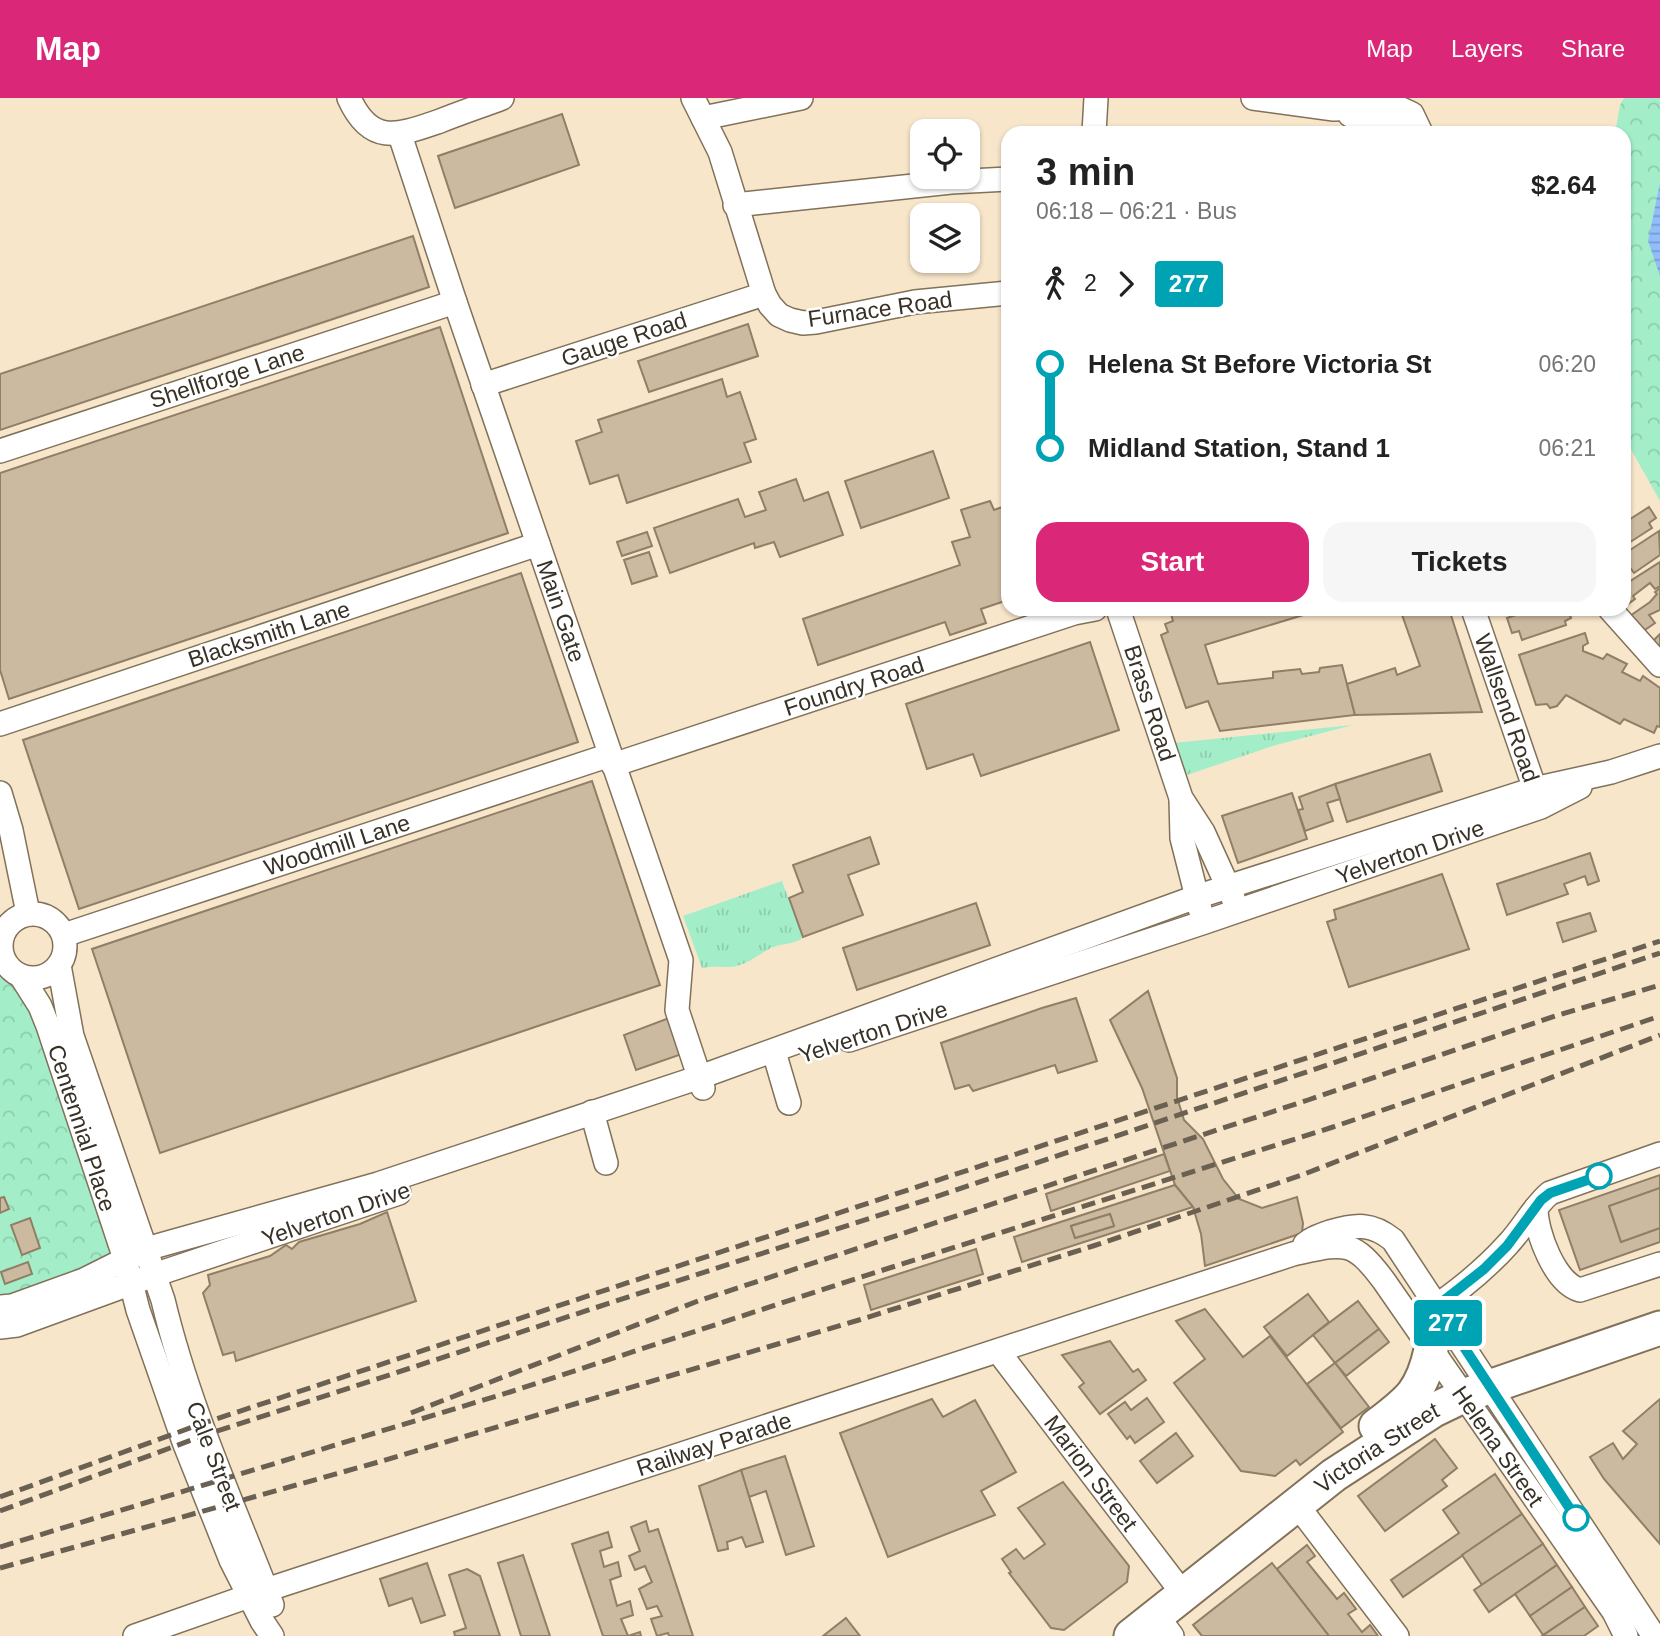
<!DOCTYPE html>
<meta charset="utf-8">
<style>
:root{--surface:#fff;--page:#f6f6f6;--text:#222;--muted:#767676;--accent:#db2777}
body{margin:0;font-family:Arial,sans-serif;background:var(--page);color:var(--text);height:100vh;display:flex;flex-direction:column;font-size:26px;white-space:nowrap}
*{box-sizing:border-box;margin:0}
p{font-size:23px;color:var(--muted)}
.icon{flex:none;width:38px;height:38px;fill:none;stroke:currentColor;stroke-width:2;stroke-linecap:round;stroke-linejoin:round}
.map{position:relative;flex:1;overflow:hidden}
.drawer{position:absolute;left:1001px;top:28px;width:630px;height:490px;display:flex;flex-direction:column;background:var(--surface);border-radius:21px;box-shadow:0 2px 5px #0004}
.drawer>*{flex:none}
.badge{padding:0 14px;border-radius:5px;font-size:24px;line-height:46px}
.controls{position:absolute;left:910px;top:21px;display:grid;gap:14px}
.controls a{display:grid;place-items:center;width:70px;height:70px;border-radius:14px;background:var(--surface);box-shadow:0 2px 5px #0004;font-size:35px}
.map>.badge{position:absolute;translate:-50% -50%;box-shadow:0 0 0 4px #fff}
.legs{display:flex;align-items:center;gap:10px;height:77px;padding:0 35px;font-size:23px}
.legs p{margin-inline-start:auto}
.summary{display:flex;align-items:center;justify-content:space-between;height:119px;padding:0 35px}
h1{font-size:38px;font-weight:700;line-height:52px}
.button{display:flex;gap:14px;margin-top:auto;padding:14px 35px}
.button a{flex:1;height:80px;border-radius:21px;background:var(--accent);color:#fff;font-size:28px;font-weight:700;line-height:80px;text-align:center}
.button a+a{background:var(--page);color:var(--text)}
ul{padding:0 35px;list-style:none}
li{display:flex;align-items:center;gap:24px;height:84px;font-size:26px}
li i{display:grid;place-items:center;width:10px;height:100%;margin:0 9px;background:currentColor}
li i::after{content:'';width:18px;height:18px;margin:-9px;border:5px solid;border-radius:50%;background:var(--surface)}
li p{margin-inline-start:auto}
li:first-child i{background:linear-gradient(#0000 50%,currentColor 0)}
li:last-child i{background:linear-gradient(currentColor 50%,#0000 0)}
header{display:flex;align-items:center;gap:42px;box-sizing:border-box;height:98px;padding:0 35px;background:var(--accent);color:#fff}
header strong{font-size:33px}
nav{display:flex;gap:38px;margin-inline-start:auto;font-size:24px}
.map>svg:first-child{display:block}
</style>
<header>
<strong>Map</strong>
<nav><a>Map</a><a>Layers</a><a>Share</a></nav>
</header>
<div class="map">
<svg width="1660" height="1538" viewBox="0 0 1660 1538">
<defs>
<pattern id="grass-tufts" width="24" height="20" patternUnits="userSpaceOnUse" patternTransform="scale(1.75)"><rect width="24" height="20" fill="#a3eec9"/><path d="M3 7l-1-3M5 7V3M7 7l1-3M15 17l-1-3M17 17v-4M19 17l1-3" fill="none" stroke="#8dcdac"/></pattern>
<pattern id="park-crowns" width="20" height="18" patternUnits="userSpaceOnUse" patternTransform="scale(1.75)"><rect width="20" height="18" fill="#a3eec9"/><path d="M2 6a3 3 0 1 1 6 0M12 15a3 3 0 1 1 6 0" fill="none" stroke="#8dcdac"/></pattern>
<pattern id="water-rules" width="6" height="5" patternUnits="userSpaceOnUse" patternTransform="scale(1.75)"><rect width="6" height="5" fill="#91bdfb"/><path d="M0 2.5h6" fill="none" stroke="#779acb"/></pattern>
</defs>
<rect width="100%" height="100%" fill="#f8e6cb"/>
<g fill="url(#grass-tufts)">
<path d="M1353,627L1276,647L1175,681L1163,646Z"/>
<path d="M782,783L803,840C793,847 782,845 771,850C757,857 746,868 730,869C720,869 713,868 702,870L683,818Z"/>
</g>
<g fill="url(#park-crowns)">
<path d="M1624,0H1660V403L1624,339V35H1615L1620,7Z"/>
<path d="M0,876H16L125,1161L0,1209Z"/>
</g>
<path fill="url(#water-rules)" d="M1660,85V178L1648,143Z"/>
<g fill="#ccbaa0" stroke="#907e66" stroke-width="2" fill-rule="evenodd">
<path d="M562,16L579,67L455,110L438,58Z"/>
<path d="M413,138L429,189L0,332V276Z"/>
<path d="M748,226L758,258L649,294L638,263Z"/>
<path d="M440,229L508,435L9,601L0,572V375Z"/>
<path d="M722,281L727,299L740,294L756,341L744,345L751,364L627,405L618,377L590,386L576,343L602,334L598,322Z"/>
<path d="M933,353L949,400L861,430L845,383Z"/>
<path d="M796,381L804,403L828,394L843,437L780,459L774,444L755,450L754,445L670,475L654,430L738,401L745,419L766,412L759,394Z"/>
<path d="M990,403L994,412L1008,407V502L981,511L986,525L950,537L945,524L818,567L803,521L960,467L952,444L970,439L961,412Z"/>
<path d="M1649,409L1656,420L1649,425L1652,430L1624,448V425Z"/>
<path d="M1659,433L1660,457L1634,475L1631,471L1624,476V464L1627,462L1624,456Z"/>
<path d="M647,434L652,448L622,458L617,444Z"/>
<path d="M649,454L657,478L632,486L624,462Z"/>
<path d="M1660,464V488L1655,491L1650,485L1633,498L1635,501L1624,509V487Z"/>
<path d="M521,475L578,644L79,811L23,642Z"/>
<path d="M1660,490V512L1649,517L1655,525L1642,534L1630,518L1650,504L1657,496L1655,494Z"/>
<path d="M1187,511H1323L1205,547L1218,586L1273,580V574L1300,571L1302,576L1319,574L1320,570L1342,567L1355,617L1220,633L1208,603L1186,610L1161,537L1168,534L1165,526L1173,523L1171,516Z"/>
<path d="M1400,511H1449L1482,614L1355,617L1347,586L1395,570L1397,577L1420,568Z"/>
<path d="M1503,511H1523L1505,517Z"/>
<path d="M1534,511H1587L1570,518L1571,520L1565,523L1566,527L1522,542L1519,533L1512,535L1507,520Z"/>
<path d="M1585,535L1588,545L1583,548V553L1603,561L1607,556L1627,566L1622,574L1640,583L1643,578L1660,590V629L1657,628L1654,635L1624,621L1620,626L1566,597L1557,608L1550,610L1547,606L1536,607L1519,557Z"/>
<path d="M1660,536V552L1652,544Z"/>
<path d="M1090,544L1119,632L981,678L973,656L927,671L906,606Z"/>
<path d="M1430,656L1442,693L1347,724L1335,686Z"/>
<path d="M592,683L660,887L160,1055L92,851Z"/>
<path d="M1335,686L1340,701L1327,705L1333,723L1305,733L1298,712L1303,711L1299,699Z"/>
<path d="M1292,695L1307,741L1238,765L1222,718Z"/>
<path d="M870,739L879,766L848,777L863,817L803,839L789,800L803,794L793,767Z"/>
<path d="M1590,755L1599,783L1588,787L1585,778L1564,786L1568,796L1507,817L1497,786Z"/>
<path d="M1442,776L1469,851L1349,889L1327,824L1336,821L1334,812Z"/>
<path d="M976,805L990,847L857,892L843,850Z"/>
<path d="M1590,815L1596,833L1563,844L1557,825Z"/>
<path d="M1148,893L1177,980V999L1184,1022L1203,1041L1223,1081L1239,1101L1262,1110L1297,1099L1303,1125L1302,1135L1205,1168L1201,1136L1193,1109L1175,1087L1142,990L1110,922Z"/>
<path d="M1076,900L1097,963L1058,975L1055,967L973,993L969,987L955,991L941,945L1042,910Z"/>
<path d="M669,920L682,956L636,972L624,937Z"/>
<path d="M1164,1056L1170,1073L1051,1113L1046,1096Z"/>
<path d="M1660,1077V1090L1609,1108L1621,1144L1660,1130V1144L1580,1172L1559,1112Z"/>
<path d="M1175,1087L1193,1109L1022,1164L1014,1139ZM1110,1116L1114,1128L1075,1140L1071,1128Z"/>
<path d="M1660,1090V1130L1621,1144L1609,1108Z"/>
<path d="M4,1099L9,1111L0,1115V1100Z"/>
<path d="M387,1114L416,1203L236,1263L234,1254L223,1257L203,1195L210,1187L208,1177L270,1158L286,1147L292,1151L299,1144L360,1126Z"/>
<path d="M1110,1116L1114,1128L1075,1140L1071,1128Z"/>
<path d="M30,1120L40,1150L22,1157L11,1127Z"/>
<path d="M976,1151L983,1176L871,1212L864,1187Z"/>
<path d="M28,1164L32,1176L5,1186L1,1174Z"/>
<path d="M1308,1196L1329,1224L1287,1258L1264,1229Z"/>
<path d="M1358,1203L1379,1231L1335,1265L1313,1237Z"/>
<path d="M1205,1211L1243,1259L1270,1238L1343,1334L1300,1367L1296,1362L1275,1378L1241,1373L1174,1285L1205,1261L1176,1223Z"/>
<path d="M1379,1231L1389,1244L1346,1278L1335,1265Z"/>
<path d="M1110,1243L1133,1274L1138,1271L1146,1282L1100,1316L1079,1289L1084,1285L1062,1257Z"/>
<path d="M1335,1265L1369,1309L1341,1330L1307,1286Z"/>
<path d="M1147,1300L1164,1324L1135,1345L1130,1338L1127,1341L1108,1316L1125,1304L1131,1312Z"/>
<path d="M932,1301L943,1319L975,1302L1016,1374L981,1393L995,1417L888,1459L840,1335Z"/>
<path d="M1660,1301V1446L1604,1381L1590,1359L1613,1345L1623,1361L1637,1346L1623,1333Z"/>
<path d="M1176,1335L1193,1358L1157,1385L1140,1363Z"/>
<path d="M1435,1341L1457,1370L1442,1382L1447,1388L1385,1433L1358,1398Z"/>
<path d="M785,1358L814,1448L786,1457L766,1393L749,1399L741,1372Z"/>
<path d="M741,1372L763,1444L746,1449L742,1439L727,1444L728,1451L718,1453L699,1388Z"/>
<path d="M1495,1376L1522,1416L1403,1499L1391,1482L1459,1435L1443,1412Z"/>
<path d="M1063,1384L1129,1468L1127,1484L1064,1532L1051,1530L1009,1475L1011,1474L1002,1461L1016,1451L1024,1461L1045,1446L1018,1410Z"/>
<path d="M1522,1416L1543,1446L1482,1487L1462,1457Z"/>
<path d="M646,1423L649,1434L658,1431L693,1538H669L668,1535L657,1538L651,1521L662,1518L657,1508L647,1511L639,1491L652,1484L645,1468L635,1472L629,1458L640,1453L631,1429Z"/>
<path d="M608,1434L612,1449L600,1453L604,1469L618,1464L621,1478L610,1482L617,1508L630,1503L633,1517L621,1521L628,1538L640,1534L641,1538H603L572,1446Z"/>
<path d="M1543,1446L1557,1467L1489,1514L1474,1492Z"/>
<path d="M1307,1447L1315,1458L1307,1464L1337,1501L1344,1495L1356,1511L1348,1516L1362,1534L1370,1527L1378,1538H1329L1277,1471Z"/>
<path d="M523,1457L550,1538H521L498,1465Z"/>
<path d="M427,1465L445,1517L421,1525L412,1500L389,1508L380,1481Z"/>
<path d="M1272,1465L1329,1538H1202L1193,1527Z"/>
<path d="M1557,1467L1572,1489L1530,1518L1515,1496Z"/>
<path d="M467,1471L480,1478L500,1538H455L454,1534L466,1530L449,1477Z"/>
<path d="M1572,1489L1585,1509L1543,1537L1530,1518Z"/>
<path d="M1585,1509L1598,1528L1584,1538H1542Z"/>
<path d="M846,1520L860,1538H823Z"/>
</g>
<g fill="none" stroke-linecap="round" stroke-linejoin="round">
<g stroke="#817159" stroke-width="26">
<g id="minor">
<path d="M349,0C371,49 399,37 440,23C460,15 481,8 502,0"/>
<path d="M693,0L720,54L764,196L770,207L779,217L790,222L803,225L816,224L915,204L1008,195"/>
<path d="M1253,0L1334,11L1395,8L1412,16L1421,35"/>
<path d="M1350,17C1368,23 1386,22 1400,35"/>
<path d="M703,20L801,0"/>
<path d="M1094,35L1096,0"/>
<path d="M400,37L455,204L681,862L677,912L703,990"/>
<path d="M735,107L951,84L1008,81"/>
<path d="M483,287L764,196"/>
<path d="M0,353L455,204"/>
<path d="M1118,511L1181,700L1203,734L1233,800"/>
<path d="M1473,511L1539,703"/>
<path d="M1610,511L1660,567"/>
<path d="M0,626L538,446"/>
<path d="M613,667L1074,515L1095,511"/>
<path d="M0,695L11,732L28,815"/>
<path d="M1181,701L1182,740L1200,811"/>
<circle cx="33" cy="848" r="32"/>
<path d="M64,837L610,657"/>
<path d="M59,867L72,938L163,1202C188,1307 233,1406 272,1507"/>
<path d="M21,878L40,908L48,928L125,1161L138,1212L184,1344L231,1462L262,1523L272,1538"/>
<path d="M849,942L1205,824L1541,709L1580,689"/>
<path d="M774,954L789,1005"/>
<path d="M592,1014L606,1065"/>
<path d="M1536,1110C1536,1135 1555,1185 1580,1192L1660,1166"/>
<path d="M1305,1146C1312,1140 1321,1137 1330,1134C1356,1126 1372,1125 1393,1142L1654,1538"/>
<path d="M0,1209L12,1208L84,1182L146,1151L378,1086L700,979L1196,799L1534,691L1611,674L1660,658"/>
<path d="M1426,1215C1456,1195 1485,1172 1509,1145C1524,1129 1534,1108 1550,1095L1660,1056"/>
<path d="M0,1229L17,1227L154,1177L399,1095"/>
<path d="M998,1253L1184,1497"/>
<path d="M1297,1407L1397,1538"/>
<path d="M1157,1518L1172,1538"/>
<path d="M135,1538L266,1492L1293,1156C1344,1145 1352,1140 1384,1183L1614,1514L1626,1538"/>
</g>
</g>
<g stroke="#817159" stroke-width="37">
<g id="highway">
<path d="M1376,1328C1409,1303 1422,1294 1431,1252"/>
<path id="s1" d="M1131,1538L1334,1377L1434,1312L1463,1298L1660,1230"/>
</g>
</g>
<use href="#minor" stroke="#fff" stroke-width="23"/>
<use href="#highway" stroke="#fff" stroke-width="33"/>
<g stroke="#6b6152" stroke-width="5" stroke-dasharray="14 7" stroke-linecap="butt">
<path d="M411,1315L698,1203L1308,1002L1555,918L1660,887"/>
<path d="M0,1399L201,1326L1660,843"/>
<path d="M0,1413L205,1337L932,1100L1660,855"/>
<path d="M0,1449L510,1294L858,1180L1333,1029L1660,918"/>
<path d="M0,1470L375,1365L859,1222L1093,1148L1302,1077L1660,937"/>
</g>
</g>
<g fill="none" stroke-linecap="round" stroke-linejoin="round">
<g stroke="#fff" stroke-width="16">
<path id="line-1" d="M1576,1420L1437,1208L1484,1171L1507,1148L1541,1102L1550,1095L1599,1078"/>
</g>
<use href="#line-1" stroke="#00a3b4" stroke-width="10"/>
</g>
<g fill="#fff" stroke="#00a3b4" stroke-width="3.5">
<circle cx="1599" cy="1078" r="12"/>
<circle cx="1576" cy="1420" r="12"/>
</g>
<g text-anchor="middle" stroke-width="5" stroke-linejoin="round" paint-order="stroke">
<g font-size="23" fill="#383126" stroke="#fff">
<text transform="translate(880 211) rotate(-8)" y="8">Furnace Road</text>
<text transform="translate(624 241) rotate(-18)" y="8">Gauge Road</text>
<text transform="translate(227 278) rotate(-18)" y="8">Shellforge Lane</text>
<text transform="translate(561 513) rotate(71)" y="8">Main Gate</text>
<text transform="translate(269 536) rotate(-18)" y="8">Blacksmith Lane</text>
<text transform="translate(854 588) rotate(-18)" y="8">Foundry Road</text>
<text transform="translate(1150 605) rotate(72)" y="8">Brass Road</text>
<text transform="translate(1507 610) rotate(71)" y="8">Wallsend Road</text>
<text transform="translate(337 747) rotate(-18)" y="8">Woodmill Lane</text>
<text transform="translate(1410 754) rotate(-19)" y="8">Yelverton Drive</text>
<text transform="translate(873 934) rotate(-18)" y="8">Yelverton Drive</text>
<text transform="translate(82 1030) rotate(72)" y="8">Centennial Place</text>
<text transform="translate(336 1116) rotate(-19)" y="8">Yelverton Drive</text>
<text transform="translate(714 1346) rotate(-18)" y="8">Railway Parade</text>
<text transform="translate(1498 1348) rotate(55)" y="8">Helena Street</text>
<text dy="8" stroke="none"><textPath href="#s1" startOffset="310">Victoria Street</textPath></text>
<text transform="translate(214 1358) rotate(69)" y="8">Cale Street</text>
<text transform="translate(1091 1375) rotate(53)" y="8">Marion Street</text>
</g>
</g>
</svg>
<div class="controls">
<a><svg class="icon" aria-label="locate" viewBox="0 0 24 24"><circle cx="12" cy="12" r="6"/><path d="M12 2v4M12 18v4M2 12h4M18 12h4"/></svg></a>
<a><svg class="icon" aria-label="layers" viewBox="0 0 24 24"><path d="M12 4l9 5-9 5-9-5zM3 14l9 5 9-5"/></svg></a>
</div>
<b class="badge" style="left:1448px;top:1225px;background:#00a3b4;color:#fff">277</b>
<section class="drawer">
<div class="summary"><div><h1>3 min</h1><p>06:18 – 06:21 · Bus</p></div><b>$2.64</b></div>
<div class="legs"><svg class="icon" aria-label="walk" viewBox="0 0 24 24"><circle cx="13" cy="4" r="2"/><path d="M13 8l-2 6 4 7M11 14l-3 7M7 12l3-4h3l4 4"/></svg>2<svg class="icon" aria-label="forward" viewBox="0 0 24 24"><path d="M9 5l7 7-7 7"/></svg><b class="badge" style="background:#00a3b4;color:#fff">277</b></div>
<ul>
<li><i style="color:#00a3b4"></i><b>Helena St Before Victoria St</b><p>06:20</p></li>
<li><i style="color:#00a3b4"></i><b>Midland Station, Stand 1</b><p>06:21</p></li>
</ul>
<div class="button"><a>Start</a><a>Tickets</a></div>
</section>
</div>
